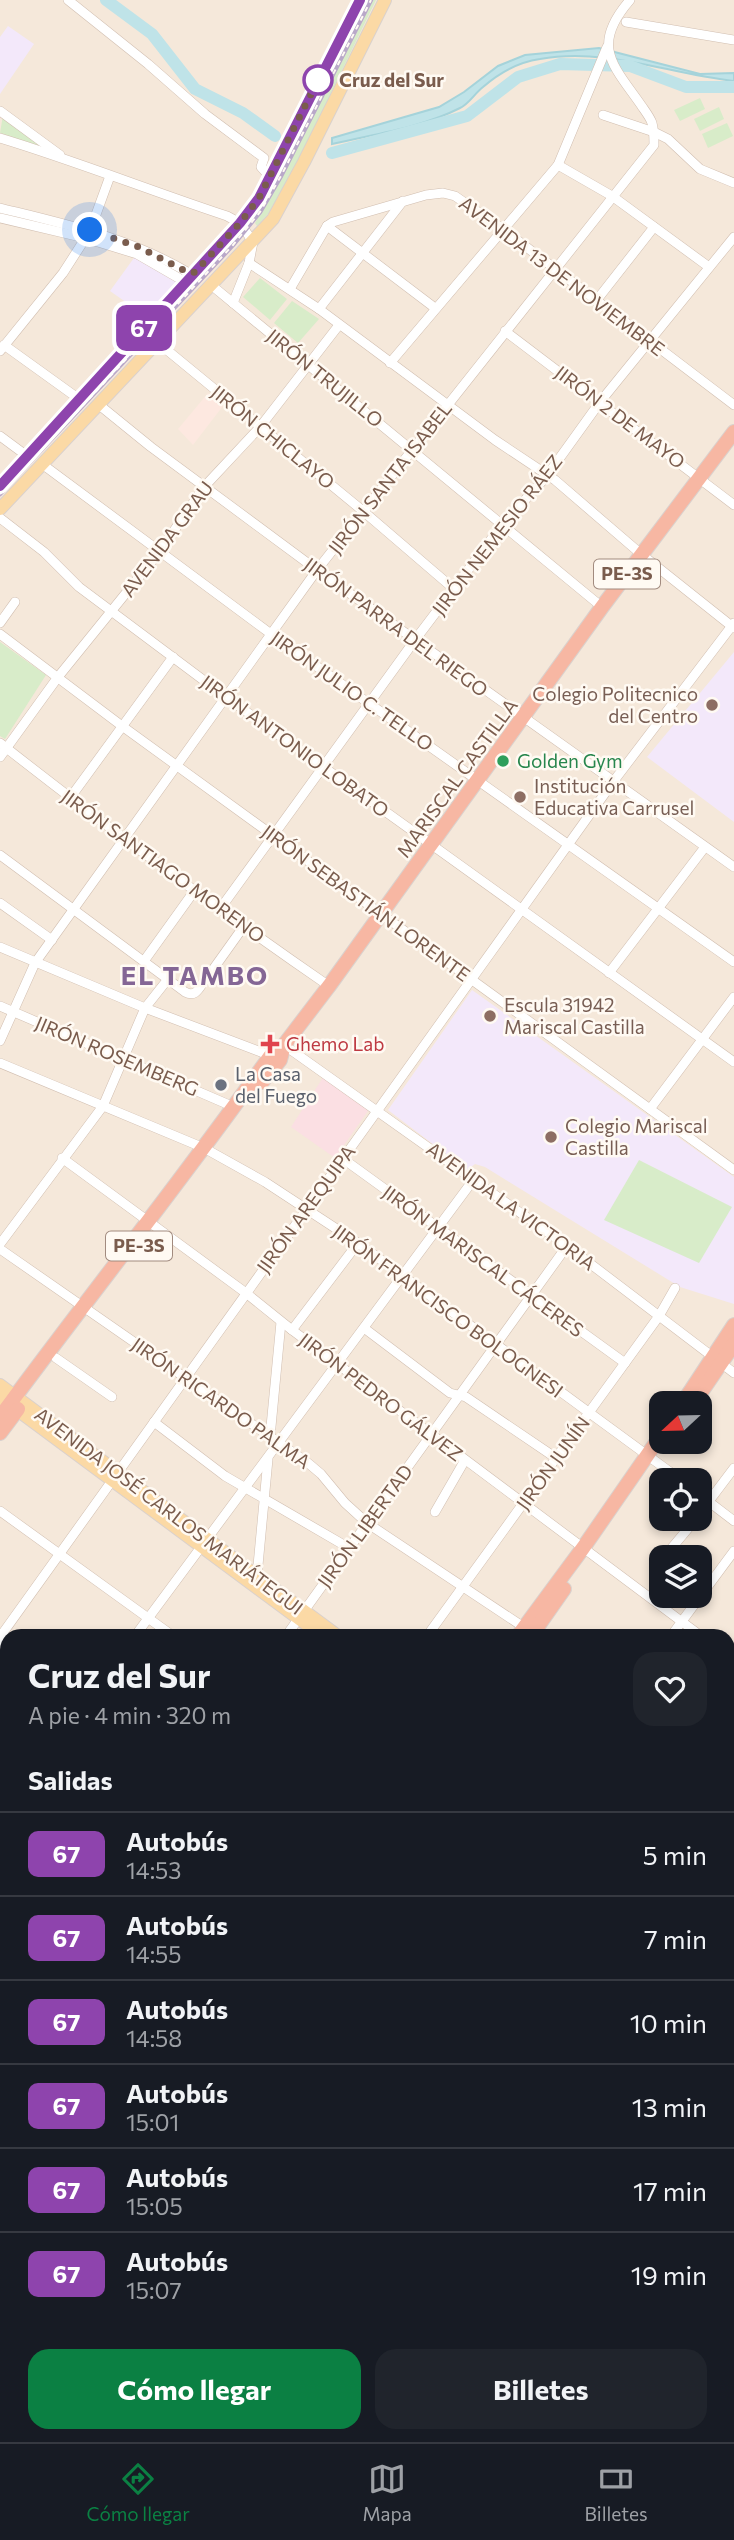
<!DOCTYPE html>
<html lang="es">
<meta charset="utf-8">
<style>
:root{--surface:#171b24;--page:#20242c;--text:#f1f3f6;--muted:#9ea1a6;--line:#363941;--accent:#0b8043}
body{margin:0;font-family:Commissioner,sans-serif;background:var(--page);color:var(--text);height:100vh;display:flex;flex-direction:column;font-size:26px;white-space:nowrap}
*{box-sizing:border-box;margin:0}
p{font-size:23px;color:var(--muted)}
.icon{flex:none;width:38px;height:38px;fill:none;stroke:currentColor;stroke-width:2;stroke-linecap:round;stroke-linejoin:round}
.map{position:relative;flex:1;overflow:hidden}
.drawer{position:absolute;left:0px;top:1629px;width:735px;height:814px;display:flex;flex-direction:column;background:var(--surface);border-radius:21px 21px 0 0;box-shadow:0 4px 10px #0003}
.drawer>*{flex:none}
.badge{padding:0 14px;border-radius:10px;font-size:24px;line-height:46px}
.needle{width:46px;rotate:248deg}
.buttons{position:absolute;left:649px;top:1391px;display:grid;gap:14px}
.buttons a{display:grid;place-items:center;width:63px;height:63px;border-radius:14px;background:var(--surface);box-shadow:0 4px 10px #0003;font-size:35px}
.you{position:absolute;width:35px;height:35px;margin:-18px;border:5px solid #fff;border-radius:50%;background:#1a73e8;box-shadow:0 0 0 10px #1a73e833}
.map>.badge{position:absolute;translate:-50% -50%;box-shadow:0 0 0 4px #fff}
h2{padding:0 28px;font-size:26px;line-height:63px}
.round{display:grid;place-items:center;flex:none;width:74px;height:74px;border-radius:21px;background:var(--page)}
.overview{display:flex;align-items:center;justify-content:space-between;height:119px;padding:0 28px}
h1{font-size:33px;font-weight:700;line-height:52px}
.primary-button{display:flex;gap:14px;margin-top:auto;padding:14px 28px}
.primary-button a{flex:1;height:80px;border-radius:21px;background:var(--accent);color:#fff;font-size:28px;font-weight:700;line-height:80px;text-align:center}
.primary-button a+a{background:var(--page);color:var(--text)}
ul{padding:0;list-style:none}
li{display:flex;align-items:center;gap:21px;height:84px;padding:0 28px;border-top:2px solid var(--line)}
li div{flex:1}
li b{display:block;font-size:26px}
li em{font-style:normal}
li .badge{min-width:77px;font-weight:700;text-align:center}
.tab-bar{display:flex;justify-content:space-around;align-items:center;height:98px;border-top:2px solid var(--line);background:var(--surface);font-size:19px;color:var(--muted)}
.tab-bar a{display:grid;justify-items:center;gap:4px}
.tab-bar .current{color:var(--accent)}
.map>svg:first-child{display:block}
</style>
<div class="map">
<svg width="734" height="2442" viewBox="0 0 734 2442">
<rect width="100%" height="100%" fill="#fdf6ec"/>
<path fill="#f5e8da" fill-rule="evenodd" d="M0,0H734V2442H0ZM662,1404H700V1442H662ZM662,1480H700V1519H662ZM662,1558H700V1596H662ZM7,1636H728V2436H7Z"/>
<path fill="#fde8e0" d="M208,393L223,406L193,445L178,429Z"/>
<g fill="#f3e8fa">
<path d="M8,26L34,44L0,94V37Z"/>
<path d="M139,251L185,276L147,317L110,291Z"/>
<path d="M734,652V822L647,757Z"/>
<path d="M472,990L734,1177V1304L680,1287L485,1167L475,1164L467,1170L388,1110Z"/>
</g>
<g fill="#fbdfe3">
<path d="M324,1076L370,1108L335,1158L291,1127Z"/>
<path d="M70,2436H279L282,2442H65Z"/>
</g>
<g fill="#d8ecc9">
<path d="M373,0H376L298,161L268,214L257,226L255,223L296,150Z"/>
<path d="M700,98L705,109L680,121L674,110Z"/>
<path d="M719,107L724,119L700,131L694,119Z"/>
<path d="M3,115L46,150L0,133Z"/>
<path d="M727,123L733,136L708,148L702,134Z"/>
<path d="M260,278L287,299L270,320L243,297Z"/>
<path d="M292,301L319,319L298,343L274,323Z"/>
<path d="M0,642L46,675L5,739L0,736Z"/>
<path d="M639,1160L732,1207L699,1263L604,1220Z"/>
</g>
<path fill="#bfe3e8" stroke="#a5d3da" stroke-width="2" d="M599,48L700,74L734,73V81C668,74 606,47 540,59C519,62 499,73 483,87C475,93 469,104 460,108C421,128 374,134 332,144V138L439,107L464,92L498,66L525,55Z"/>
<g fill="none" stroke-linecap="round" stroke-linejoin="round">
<g stroke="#bfe3e8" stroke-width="12">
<path d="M106,0L152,34L195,89L243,113L275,136"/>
<path d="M332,153L467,116L518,77L560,64L630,66L686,87H734"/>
</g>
<g stroke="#d1beb0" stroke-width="10">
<g id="minor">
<path d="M68,0L148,64L205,114L264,158L261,167L270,177"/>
<path d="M626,22L734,40"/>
<path d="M0,111L60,155"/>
<path d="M603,115L654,132L668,139L700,169L734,183"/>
<path d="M0,138C76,161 151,191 227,216L240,223L253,242L249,263L233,303"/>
<path d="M558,165L612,196L709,267"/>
<path d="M0,208C65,224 130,238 189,273L190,278"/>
<path d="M0,218L85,238L137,254L182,280L190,278"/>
<path d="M327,226L435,308"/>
<path d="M249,263L319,309L495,440L555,480L641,554L734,628"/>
<path d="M210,284L602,607"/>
<path d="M290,289L327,226L333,222L426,195L443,193L455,196L504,230L734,405"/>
<path d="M596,301L654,227"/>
<path d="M319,309L403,201"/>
<path d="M505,331L734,505"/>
<path d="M156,341L363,511L454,589"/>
<path d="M4,345L79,399"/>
<path d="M0,351L63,273L90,231L110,176"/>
<path d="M390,363L558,165L607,47"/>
<path d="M98,404L151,447L317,570L734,867"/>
<path d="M0,436L27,456"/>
<path d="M42,464L271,634L734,962"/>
<path d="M0,518L44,552L79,587L226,697L734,1062"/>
<path d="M0,623L15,602"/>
<path d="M0,634L122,726L734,1170"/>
<path d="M0,743C107,827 217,909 329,986"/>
<path d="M0,757L58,677L160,551L204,487L260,427L339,325"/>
<path d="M70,798L173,657"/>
<path d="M0,855L185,992C196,998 199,988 205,980"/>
<path d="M0,903L52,940"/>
<path d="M220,909L415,640L502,525L546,477L600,402L734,237"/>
<path d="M0,947L145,1008L274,1057"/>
<path d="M144,961L195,890"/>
<path d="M214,968L244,926"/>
<path d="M609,973L705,847"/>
<path d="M0,1006L234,1107"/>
<path d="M0,1041L35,963L317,570L654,145C654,138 654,130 652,123C650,117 645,111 641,105C613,65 590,46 630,0"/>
<path d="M284,1045L567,1246L734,1373"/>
<path d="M0,1063L204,1148L265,1182L358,1243L681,1480"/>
<path d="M650,1109L734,997"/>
<path d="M62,1158L246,1293L292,1330L701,1636"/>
<path d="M342,1158L625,1363"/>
<path d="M0,1244L103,1106L145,1008L168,979"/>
<path d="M0,1249L308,1463L321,1474L345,1503L367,1523L528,1630"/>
<path d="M364,1328L450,1393L466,1397L556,1458"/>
<path d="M292,1330L358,1243"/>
<path d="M56,1358L112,1397"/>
<path d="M154,1422L225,1476L349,1548"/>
<path d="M270,1437L281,1322"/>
<path d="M700,1495L734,1521"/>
<path d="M0,1511L173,1636"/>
<path d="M435,1512L465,1460"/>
<path d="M700,1513L734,1468"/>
<path d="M670,1550L696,1519"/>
<path d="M257,1576L268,1459"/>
<path d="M135,1636L474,1179"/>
<path d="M286,1636L567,1246"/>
<path d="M427,1636L659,1316L675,1288"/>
<path d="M671,1636L734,1551"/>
<path d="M0,1637L613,782L734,623"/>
<path d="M0,1643L7,1648"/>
<path d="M728,1657L734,1662"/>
<path d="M0,1695L7,1700"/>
<path d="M728,1756L734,1747"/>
<path d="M0,1775L7,1780"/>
<path d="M0,1816L7,1807"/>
<path d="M0,1834L7,1839"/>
<path d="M728,1869L734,1873"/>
<path d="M0,1908L7,1911"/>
<path d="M728,1912L734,1916"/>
<path d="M728,1925L734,1930"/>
<path d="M728,1953L734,1944"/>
<path d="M728,1994L734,1998"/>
<path d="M0,2010L7,1990"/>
<path d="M0,2058L7,2061"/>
<path d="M728,2071L734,2063"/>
<path d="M728,2159L734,2163"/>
<path d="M0,2228L7,2216"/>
<path d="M0,2246L7,2252"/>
<path d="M728,2253L734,2252"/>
<path d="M0,2298L7,2289"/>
<path d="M728,2301H734"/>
<path d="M0,2311L7,2316"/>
<path d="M728,2352L734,2353"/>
<path d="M0,2371L7,2376"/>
<path d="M728,2408L734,2409"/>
<path d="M0,2435L9,2442"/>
<path d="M337,2436L339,2442"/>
<path d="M347,2436L350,2442"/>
<path d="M649,2436L674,2442"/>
<path d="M627,2442L629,2436"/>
</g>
</g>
<g stroke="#dad1cd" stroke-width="14">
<g id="major">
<path d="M0,486L240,223L259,198L360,0"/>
<path d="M0,509L273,219L304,162L385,0"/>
<path d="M0,1385L338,1636"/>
<path d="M0,1397L322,1636"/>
<path d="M315,2436L318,2442"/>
<path d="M329,2436L331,2442"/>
</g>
</g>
<g stroke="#dad1cd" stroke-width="16">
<g id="highway">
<path d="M262,1082L280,1060L284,1045"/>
<path d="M682,1404L734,1325"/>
<path d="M693,1404L734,1344"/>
<path d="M0,1417C89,1296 184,1178 271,1055L284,1045L329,986L602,607L734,432"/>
<path d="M0,1433L18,1409"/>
<path d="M518,1636L583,1548L662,1434"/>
<path d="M531,1636L564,1589"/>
<path d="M34,2442L40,2436"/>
<path d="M54,2442L60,2436"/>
</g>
</g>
<use href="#minor" stroke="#fff" stroke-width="9"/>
<use href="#major" stroke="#fbd9a5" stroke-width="12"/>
<use href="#highway" stroke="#f7b7a3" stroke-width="14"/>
<g stroke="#b9a8c9" stroke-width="4.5">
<path id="rail" d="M0,494L233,245L260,212L281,176L371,0"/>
</g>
<use href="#rail" stroke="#fffaf3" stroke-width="2" stroke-dasharray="5" stroke-linecap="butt"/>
</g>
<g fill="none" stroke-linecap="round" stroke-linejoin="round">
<g stroke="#fff" stroke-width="16">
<path id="line" d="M0,486L240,223L259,198L360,0"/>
</g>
<use href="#line" stroke="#8e44ad" stroke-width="10"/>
<path stroke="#7a5c4d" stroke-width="7" stroke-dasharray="0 12.6" d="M90,230L139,247L189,273L195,272L240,223L259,198L318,80"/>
</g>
<circle fill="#fff" stroke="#8e44ad" stroke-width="3.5" cx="318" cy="80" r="14"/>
<g fill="#8d6e63" stroke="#fffaf3" stroke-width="2.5">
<circle cx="712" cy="705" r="7"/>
<circle cx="520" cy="797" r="7"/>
<circle cx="490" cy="1016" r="7"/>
<circle cx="551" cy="1137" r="7"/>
</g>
<circle fill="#2e9e5b" stroke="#fffaf3" stroke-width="2.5" cx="503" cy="761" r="7"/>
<path fill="#e0444e" stroke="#fffaf3" stroke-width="2.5" d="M266.5 1033.5h7v7h7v7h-7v7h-7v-7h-7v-7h7z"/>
<circle fill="#6b7280" stroke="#fffaf3" stroke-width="2.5" cx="221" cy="1085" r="7"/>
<g text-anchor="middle" stroke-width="5" stroke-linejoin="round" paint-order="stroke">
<g fill="#fffaf3" stroke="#a28b7f" stroke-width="2">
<rect x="594" y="559.5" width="66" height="29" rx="5"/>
<rect x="106" y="1231.5" width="66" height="29" rx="5"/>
</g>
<g font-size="18" font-weight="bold" fill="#7a5c4d">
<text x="627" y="580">PE-3S</text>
<text x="139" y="1252">PE-3S</text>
</g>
<g font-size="19" font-weight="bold" fill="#7a5c4d" stroke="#fffaf3" text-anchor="start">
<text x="339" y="87">Cruz del Sur</text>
</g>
<g font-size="19" fill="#7a5c4d" stroke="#fffaf3">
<text transform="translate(562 276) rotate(37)" y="7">AVENIDA 13 DE NOVIEMBRE</text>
<text transform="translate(325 378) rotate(39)" y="7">JIRÓN TRUJILLO</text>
<text transform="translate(620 417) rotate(37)" y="7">JIRÓN 2 DE MAYO</text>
<text transform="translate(273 437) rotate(39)" y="7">JIRÓN CHICLAYO</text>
<text transform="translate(390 478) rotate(-52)" y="7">JIRÓN SANTA ISABEL</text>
<text transform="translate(497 535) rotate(-52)" y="7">JIRÓN NEMESIO RÁEZ</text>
<text transform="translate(167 539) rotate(-53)" y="7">AVENIDA GRAU</text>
<text transform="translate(396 627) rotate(36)" y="7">JIRÓN PARRA DEL RIEGO</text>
<text transform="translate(352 691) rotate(35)" y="7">JIRÓN JULIO C. TELLO</text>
<text transform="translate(295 746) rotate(36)" y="7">JIRÓN ANTONIO LOBATO</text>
<text transform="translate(457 778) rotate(-54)" y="7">MARISCAL CASTILLA</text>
<text transform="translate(163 866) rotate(36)" y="7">JIRÓN SANTIAGO MORENO</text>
<text transform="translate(366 903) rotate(36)" y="7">JIRÓN SEBASTIÁN LORENTE</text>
<text transform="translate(117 1056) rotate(23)" y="7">JIRÓN ROSEMBERG</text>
<text transform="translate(511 1206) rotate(36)" y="7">AVENIDA LA VICTORIA</text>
<text transform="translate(306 1209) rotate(-54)" y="7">JIRÓN AREQUIPA</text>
<text transform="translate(483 1261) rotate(36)" y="7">JIRÓN MARISCAL CÁCERES</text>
<text transform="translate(448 1311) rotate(36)" y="7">JIRÓN FRANCISCO BOLOGNESI</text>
<text transform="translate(381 1397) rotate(37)" y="7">JIRÓN PEDRO GÁLVEZ</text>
<text transform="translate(221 1403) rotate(35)" y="7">JIRÓN RICARDO PALMA</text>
<text transform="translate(553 1463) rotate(-54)" y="7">JIRÓN JUNÍN</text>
<text transform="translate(169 1511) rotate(37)" y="7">AVENIDA JOSÉ CARLOS MARIÁTEGUI</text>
<text transform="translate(365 1526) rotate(-54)" y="7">JIRÓN LIBERTAD</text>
</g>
<g font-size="19" fill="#785e54" stroke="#fffaf3" text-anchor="start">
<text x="698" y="701" text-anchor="end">Colegio Politecnico<tspan x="698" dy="22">del Centro</tspan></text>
<text x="534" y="793">Institución<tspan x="534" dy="22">Educativa Carrusel</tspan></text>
<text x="504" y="1012">Escula 31942<tspan x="504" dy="22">Mariscal Castilla</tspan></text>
<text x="565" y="1133">Colegio Mariscal<tspan x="565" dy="22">Castilla</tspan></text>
</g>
<g font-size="19" fill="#27864d" stroke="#fffaf3" text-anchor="start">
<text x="517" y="768">Golden Gym</text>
</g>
<g font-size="19" fill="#be3a42" stroke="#fffaf3" text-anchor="start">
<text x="286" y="1051">Ghemo Lab</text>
</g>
<g font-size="19" fill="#5b616d" stroke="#fffaf3" text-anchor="start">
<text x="235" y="1081">La Casa<tspan x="235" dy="22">del Fuego</tspan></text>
</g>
<g font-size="26" font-weight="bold" letter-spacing="2" fill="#846695" stroke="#fffaf3">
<text x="195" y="985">EL TAMBO</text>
</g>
</g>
</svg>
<div class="buttons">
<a><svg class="needle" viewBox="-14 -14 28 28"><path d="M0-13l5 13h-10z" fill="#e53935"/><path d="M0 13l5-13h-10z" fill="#9ea1a6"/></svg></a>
<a><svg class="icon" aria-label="locate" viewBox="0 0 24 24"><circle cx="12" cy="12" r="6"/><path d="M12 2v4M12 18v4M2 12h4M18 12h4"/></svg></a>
<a><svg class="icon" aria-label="layers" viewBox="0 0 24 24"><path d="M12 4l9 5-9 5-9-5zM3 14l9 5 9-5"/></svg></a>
</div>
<div class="you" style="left:90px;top:230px"></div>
<b class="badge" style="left:144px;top:328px;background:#8e44ad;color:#fff">67</b>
<section class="drawer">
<div class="overview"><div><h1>Cruz del Sur</h1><p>A pie · 4 min · 320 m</p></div><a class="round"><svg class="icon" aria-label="heart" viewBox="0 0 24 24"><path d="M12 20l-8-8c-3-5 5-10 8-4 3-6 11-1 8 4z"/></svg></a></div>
<h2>Salidas</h2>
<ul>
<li><span class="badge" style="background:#8e44ad;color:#fff">67</span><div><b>Autobús</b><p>14:53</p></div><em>5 min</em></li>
<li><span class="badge" style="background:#8e44ad;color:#fff">67</span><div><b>Autobús</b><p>14:55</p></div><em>7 min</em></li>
<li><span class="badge" style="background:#8e44ad;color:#fff">67</span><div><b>Autobús</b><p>14:58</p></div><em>10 min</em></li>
<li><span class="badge" style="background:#8e44ad;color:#fff">67</span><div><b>Autobús</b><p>15:01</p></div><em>13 min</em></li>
<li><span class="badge" style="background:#8e44ad;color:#fff">67</span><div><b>Autobús</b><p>15:05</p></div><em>17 min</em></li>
<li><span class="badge" style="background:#8e44ad;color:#fff">67</span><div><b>Autobús</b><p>15:07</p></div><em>19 min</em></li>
</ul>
<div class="primary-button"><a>Cómo llegar</a><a>Billetes</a></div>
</section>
</div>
<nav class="tab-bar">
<a class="current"><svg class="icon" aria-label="directions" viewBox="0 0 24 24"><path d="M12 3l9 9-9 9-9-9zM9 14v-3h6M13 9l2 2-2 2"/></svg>Cómo llegar</a>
<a><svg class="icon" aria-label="map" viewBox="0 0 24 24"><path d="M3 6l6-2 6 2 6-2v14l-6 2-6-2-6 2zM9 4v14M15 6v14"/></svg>Mapa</a>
<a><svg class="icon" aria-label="tickets" viewBox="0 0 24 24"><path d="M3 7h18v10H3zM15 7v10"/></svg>Billetes</a>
</nav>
